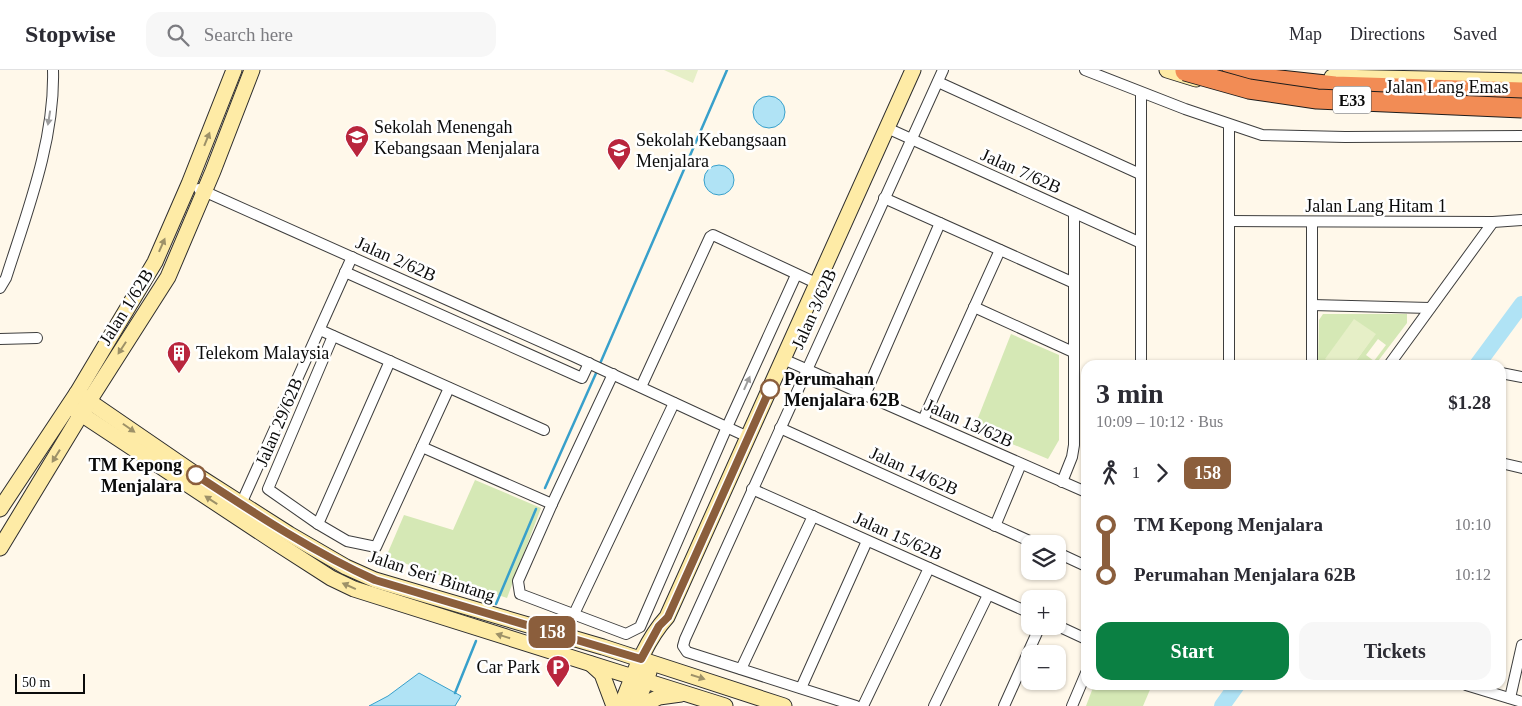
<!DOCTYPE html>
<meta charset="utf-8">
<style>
:root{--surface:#fff;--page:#f7f7f7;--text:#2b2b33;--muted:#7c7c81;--line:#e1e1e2;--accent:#0b8043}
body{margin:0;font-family:"Times New Roman",serif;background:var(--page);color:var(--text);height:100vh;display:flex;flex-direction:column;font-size:19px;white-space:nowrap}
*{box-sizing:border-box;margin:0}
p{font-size:16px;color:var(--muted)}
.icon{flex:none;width:28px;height:28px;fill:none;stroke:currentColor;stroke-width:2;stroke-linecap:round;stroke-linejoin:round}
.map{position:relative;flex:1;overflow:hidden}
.panel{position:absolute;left:1081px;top:290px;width:425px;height:330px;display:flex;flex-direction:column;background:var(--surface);border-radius:15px;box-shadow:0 1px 4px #0004}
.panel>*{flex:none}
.badge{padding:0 10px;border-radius:8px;font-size:18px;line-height:32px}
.buttons{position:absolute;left:1021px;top:465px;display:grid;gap:10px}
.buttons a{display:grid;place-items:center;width:45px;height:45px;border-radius:10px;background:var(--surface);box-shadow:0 1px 4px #0004;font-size:25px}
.scale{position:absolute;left:15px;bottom:12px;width:70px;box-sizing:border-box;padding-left:5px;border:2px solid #0b0b0b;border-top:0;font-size:14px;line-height:18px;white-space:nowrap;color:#0b0b0b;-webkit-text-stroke:4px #fff;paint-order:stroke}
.map>.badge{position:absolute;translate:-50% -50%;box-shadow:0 0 0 2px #fff}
.legs{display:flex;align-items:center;gap:8px;height:55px;padding:0 15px;font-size:16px}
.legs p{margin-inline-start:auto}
.headline{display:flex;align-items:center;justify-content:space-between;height:85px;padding:0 15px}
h1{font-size:28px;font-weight:700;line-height:38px}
.primary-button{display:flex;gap:10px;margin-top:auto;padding:10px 15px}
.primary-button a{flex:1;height:58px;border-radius:15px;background:var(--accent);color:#fff;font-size:20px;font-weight:700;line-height:58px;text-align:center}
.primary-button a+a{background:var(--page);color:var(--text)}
ul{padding:0 15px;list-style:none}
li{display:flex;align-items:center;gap:18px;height:50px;font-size:19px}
li i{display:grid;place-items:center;width:8px;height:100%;margin:0 6px;background:currentColor}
li i::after{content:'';width:12px;height:12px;margin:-6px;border:4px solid;border-radius:50%;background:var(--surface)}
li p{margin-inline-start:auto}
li:first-child i{background:linear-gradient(#0000 50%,currentColor 0)}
li:last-child i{background:linear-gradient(currentColor 50%,#0000 0)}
header{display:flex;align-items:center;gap:30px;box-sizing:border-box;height:70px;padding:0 25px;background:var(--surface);border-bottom:1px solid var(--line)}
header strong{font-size:24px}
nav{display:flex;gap:28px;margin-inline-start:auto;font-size:18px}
.search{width:350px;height:45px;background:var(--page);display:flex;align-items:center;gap:12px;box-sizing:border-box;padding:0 18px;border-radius:15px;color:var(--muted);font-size:19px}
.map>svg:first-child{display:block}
</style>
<header>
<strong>Stopwise</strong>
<div class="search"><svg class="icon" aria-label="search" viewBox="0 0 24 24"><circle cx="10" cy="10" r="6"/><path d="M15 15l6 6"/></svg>Search here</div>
<nav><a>Map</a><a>Directions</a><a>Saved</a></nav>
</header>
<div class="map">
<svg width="1522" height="636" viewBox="0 0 1522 636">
<rect width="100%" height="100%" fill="#fff8ea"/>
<g fill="#d5e8b5" fill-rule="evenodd">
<path d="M1323,244H1407V253L1375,295H1353L1375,264L1326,289L1333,295H1318L1319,250ZM1378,269L1386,275L1374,291L1366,285Z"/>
<path d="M1011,264L1059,285V370L1048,389L974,358Z"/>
<path d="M475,410L541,438L507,528L386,487L404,445L453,460Z"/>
<path d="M1094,615H1152L1143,636H1086Z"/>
</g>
<g fill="#e6efc7">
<path d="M664,0H698L693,13Z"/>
<path d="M1354,249L1376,264L1353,295H1333L1325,289Z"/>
</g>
<g fill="#b0e3f5" stroke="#38a0cb">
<circle cx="769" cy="42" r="16"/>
<circle cx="719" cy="110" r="15"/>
<path d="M419,603L461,626L455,636H369L388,626Z"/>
</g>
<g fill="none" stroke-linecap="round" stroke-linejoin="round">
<g stroke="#38a0cb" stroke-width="2.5">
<path d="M599,296L727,0"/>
<path d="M545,418L597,301"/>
<path d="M496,534L536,439"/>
<path d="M455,623L476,571"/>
</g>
<g stroke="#b0e3f5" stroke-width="16">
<path d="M1477,295L1522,234"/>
<path d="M1222,636L1237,615"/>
</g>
<g stroke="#3e3e3e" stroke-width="12">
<g id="street">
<path d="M1085,0L1185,39L1262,65L1345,67L1522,66"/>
<path d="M938,12L1140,104"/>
<path d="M1141,23V295"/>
<path d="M887,58L1141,173"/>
<path d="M199,119L573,286L748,367"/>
<path d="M884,128L1074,213"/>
<path d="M1229,151L1493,152L1522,150"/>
<path d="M1312,152V295"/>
<path d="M345,202L582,308L589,293"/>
<path d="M0,218L6,208C27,142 55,70 53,0"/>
<path d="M1312,235L1430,238"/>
<path d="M974,237L1073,282"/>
<path d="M320,260L544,360"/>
<path d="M333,266L268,419L318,454L347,471L376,477L449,318"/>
<path d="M0,269L37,268"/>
<path d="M783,289L1086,422"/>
<path d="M1229,295V55"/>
<path d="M1389,295L1493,152"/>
<path d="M1501,303L1522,307"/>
<path d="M613,304L552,434L518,511L520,524L626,564L640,557L727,357L796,205"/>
<path d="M641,317L710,167L713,165L816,213"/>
<path d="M865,325L940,153"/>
<path d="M923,350L1000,180"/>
<path d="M780,358L1036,474"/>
<path d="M422,377L552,434"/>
<path d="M1501,393L1522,398"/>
<path d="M1062,412L1072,387L1074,375V143"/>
<path d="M752,419L1030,543"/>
<path d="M241,434L352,187"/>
<path d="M318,454L390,291"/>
<path d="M995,456L1021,394"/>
<path d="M1058,483L1086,496"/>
<path d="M574,544L674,333"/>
<path d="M1058,556L1086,569"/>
<path d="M741,599L813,446"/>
<path d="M1466,615L1522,632"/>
<path d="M801,618L867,471"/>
<path d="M1510,628L1522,575"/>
<path d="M856,636L687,582L683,576L685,569L943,0"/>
<path d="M863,636L929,498"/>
<path d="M934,636L988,525"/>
<path d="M1004,636L1040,556"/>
<path d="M1072,636L1086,603"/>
</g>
</g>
<g stroke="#2d2d2d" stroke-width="17">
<g id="secondary">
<path d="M1167,0L1196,9"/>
<path d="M1332,7L1522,11"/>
<path d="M77,323L198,406L289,464L346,497L375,510L603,577L784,636"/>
<path d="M69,336L278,474L331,508L354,519L725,636"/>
<path d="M0,439L77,323L155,192L189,114L234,0"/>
<path d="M0,478L89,331L168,207L213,101L252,0"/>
<path d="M591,594L602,604L614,636"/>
<path d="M621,636C633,606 645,571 667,547L913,0"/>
<path d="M636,636L649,602"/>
<path d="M641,636L659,627L681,624"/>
</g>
</g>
<g stroke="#1c1c1c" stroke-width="21">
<path id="highway" d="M1232,0L1271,9L1335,16L1522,22"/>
</g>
<use href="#street" stroke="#fff" stroke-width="10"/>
<use href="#secondary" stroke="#feeba6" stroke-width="15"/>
<use href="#highway" stroke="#f28c55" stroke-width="19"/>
<g stroke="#1c1c1c" stroke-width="21" stroke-linecap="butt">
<path id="highway-bridge" d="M1185,1L1249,19L1317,29L1522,38"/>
</g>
<use href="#highway-bridge" stroke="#f28c55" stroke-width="19"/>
</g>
<defs><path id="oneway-solid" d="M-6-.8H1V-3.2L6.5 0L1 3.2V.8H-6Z" transform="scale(1.25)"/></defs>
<g fill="#9d9d9d">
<use href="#oneway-solid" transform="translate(49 48) rotate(99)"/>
<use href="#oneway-solid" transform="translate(747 313) rotate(-66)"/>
</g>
<g fill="#9d9168">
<use href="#oneway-solid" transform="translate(207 69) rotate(-68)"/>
<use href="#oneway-solid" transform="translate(162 175) rotate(-66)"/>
<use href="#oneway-solid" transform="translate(122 278) rotate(123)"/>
<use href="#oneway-solid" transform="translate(129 358) rotate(35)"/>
<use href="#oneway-solid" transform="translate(56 386) rotate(122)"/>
<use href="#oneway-solid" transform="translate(211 430) rotate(-147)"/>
<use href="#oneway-solid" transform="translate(349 516) rotate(-156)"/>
<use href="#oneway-solid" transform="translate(503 566) rotate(-162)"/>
<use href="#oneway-solid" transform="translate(698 607) rotate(18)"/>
</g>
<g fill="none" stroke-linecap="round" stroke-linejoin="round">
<g stroke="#fff" stroke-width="11">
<path id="line-1" d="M196,405C254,443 313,482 375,510L641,589L659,556L668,547L770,319"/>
</g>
<use href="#line-1" stroke="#8b5e3c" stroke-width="8"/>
</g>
<defs>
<g id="school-pin" transform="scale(1.25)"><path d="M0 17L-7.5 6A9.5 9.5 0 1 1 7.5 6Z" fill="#b9263d" stroke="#fff"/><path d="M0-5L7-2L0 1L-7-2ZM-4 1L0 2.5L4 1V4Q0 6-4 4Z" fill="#fff"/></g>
<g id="building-pin" transform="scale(1.25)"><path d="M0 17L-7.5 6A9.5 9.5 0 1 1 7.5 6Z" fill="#b9263d" stroke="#fff"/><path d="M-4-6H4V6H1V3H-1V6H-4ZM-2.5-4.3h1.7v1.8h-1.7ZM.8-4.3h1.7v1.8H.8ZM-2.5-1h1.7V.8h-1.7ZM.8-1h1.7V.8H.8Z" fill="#fff"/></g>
<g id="parking-pin" transform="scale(1.25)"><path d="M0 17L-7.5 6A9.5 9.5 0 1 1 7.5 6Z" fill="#b9263d" stroke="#fff"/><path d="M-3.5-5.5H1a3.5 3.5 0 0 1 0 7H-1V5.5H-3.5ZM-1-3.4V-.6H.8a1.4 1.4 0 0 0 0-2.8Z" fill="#fff"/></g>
</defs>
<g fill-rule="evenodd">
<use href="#school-pin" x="357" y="67"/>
<use href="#school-pin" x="619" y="80"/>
<use href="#building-pin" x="179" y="283"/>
<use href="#parking-pin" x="558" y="597"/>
</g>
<g fill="#fff" stroke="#8b5e3c" stroke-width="2.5">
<circle cx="770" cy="319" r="9"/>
<circle cx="196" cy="405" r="9"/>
</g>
<g text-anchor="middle" stroke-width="5" stroke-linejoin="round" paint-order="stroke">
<rect fill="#fff" stroke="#545454" stroke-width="1" x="1333" y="16.5" width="38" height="27" rx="4"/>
<g font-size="16" font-weight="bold" fill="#0b0b0b">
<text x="1352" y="36">E33</text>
</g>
<g font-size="18" fill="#0b0b0b" stroke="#fff">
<text x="1447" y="23">Jalan Lang Emas</text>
<text transform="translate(1021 101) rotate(24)" y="6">Jalan 7/62B</text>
<text x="1376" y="142">Jalan Lang Hitam 1</text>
<text transform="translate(396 189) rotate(24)" y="6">Jalan 2/62B</text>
<text transform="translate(126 237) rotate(-58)" y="6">Jalan 1/62B</text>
<text transform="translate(814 239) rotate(-66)" y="6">Jalan 3/62B</text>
<text transform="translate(279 352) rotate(-67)" y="6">Jalan 29/62B</text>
<text transform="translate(969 353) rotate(24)" y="6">Jalan 13/62B</text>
<text transform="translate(914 401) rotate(24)" y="6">Jalan 14/62B</text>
<text transform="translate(898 466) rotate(24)" y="6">Jalan 15/62B</text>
<text transform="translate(432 506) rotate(18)" y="6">Jalan Seri Bintang</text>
</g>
<g font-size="18" fill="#0b0b0b" stroke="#fff" text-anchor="start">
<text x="374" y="63">Sekolah Menengah<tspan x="374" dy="21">Kebangsaan Menjalara</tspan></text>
<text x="636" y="76">Sekolah Kebangsaan<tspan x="636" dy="21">Menjalara</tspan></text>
<text x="196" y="289">Telekom Malaysia</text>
<text x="540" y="603" text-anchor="end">Car Park</text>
</g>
<g font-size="18" font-weight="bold" fill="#0b0b0b" stroke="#fff" text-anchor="start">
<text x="784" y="315">Perumahan<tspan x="784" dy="21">Menjalara 62B</tspan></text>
<text x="182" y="401" text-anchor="end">TM Kepong<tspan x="182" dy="21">Menjalara</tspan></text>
</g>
</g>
</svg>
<div class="buttons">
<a><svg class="icon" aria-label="layers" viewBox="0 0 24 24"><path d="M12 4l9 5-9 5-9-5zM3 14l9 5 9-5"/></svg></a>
<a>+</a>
<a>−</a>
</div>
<div class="scale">50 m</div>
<b class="badge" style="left:552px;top:562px;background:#8b5e3c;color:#fff">158</b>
<section class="panel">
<div class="headline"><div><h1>3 min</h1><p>10:09 – 10:12 · Bus</p></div><b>$1.28</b></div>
<div class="legs"><svg class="icon" aria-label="walk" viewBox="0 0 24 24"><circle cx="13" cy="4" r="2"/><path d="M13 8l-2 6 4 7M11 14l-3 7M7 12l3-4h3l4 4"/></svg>1<svg class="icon" aria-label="forward" viewBox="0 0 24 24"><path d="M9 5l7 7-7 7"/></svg><b class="badge" style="background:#8b5e3c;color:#fff">158</b></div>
<ul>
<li><i style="color:#8b5e3c"></i><b>TM Kepong Menjalara</b><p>10:10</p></li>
<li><i style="color:#8b5e3c"></i><b>Perumahan Menjalara 62B</b><p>10:12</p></li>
</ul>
<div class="primary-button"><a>Start</a><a>Tickets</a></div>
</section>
</div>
